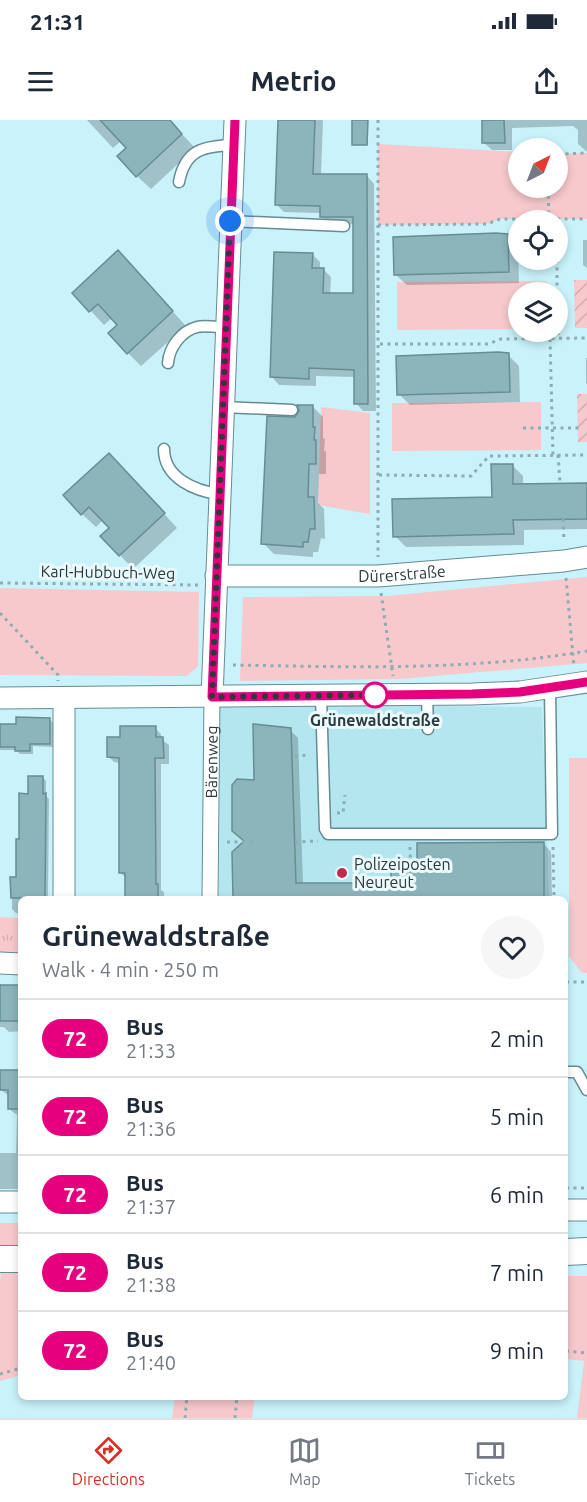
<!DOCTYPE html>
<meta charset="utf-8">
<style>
:root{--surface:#fff;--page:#f6f6f7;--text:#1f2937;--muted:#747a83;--line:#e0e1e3;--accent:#d93025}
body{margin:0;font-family:Ubuntu,sans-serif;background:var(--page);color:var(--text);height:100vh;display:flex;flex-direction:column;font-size:22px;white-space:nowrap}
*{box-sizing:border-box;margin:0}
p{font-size:20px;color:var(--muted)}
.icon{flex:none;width:33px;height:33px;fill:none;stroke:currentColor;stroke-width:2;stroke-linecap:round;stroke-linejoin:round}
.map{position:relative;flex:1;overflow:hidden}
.sheet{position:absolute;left:18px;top:776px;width:550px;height:504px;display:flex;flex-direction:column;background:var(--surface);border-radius:9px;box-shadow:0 3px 9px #0003}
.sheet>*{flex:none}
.badge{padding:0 12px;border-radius:20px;font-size:21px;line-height:39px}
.needle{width:39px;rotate:42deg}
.fabs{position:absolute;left:508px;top:18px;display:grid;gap:12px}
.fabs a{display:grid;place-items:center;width:60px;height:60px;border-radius:50%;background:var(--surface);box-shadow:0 3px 9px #0003;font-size:30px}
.you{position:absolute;width:30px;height:30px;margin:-15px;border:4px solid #fff;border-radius:50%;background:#1a73e8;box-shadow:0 0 0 9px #1a73e833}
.map>.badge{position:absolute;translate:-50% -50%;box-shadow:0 0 0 3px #fff}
.round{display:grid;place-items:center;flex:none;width:63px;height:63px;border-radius:32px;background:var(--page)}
.overview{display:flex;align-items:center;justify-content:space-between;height:102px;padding:0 24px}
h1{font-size:28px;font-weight:600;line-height:45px}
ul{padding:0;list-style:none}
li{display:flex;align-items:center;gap:18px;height:78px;padding:0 24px;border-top:2px solid var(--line)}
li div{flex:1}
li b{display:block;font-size:22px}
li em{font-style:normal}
li .badge{min-width:66px;font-weight:700;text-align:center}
.status{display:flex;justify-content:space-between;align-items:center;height:42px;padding:0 30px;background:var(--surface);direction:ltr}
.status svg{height:16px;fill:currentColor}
header{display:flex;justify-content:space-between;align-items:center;height:78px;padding:0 24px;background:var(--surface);font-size:27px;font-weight:600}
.tab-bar{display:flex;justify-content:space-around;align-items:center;height:84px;border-top:2px solid var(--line);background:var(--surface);font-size:16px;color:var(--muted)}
.tab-bar a{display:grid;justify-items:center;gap:3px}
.tab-bar .active{color:var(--accent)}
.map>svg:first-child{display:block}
</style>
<div class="status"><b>21:31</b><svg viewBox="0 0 49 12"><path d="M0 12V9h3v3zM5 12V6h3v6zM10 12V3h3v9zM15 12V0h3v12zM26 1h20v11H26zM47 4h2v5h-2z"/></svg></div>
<header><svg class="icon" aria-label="menu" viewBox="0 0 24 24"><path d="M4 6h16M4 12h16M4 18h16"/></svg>Metrio<svg class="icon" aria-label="share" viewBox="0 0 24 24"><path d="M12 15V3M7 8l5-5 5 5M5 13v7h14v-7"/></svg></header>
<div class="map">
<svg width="587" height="1298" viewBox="0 0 587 1298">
<defs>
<pattern id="park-tufts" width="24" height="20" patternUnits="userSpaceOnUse" patternTransform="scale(1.5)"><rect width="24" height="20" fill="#f7c9cd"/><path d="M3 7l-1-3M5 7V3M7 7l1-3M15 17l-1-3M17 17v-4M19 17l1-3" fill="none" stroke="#d4adb1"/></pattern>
<pattern id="garden-furrows" width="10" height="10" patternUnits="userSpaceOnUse" patternTransform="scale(1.5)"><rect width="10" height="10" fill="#f7c9cd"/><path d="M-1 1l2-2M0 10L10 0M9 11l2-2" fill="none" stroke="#d4adb1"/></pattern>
</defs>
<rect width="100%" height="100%" fill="#c9f2fa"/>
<path fill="#b4e6ef" d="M220,584L542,587L549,778H219Z"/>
<g fill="#f7c9cd">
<path d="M378,24L519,32V68H558V34L587,33V99H500L487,104L378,105Z"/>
<path d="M546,161V172H519V209L397,210V162Z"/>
<path d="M541,282V330L392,331V283Z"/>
<path d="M321,287L370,293V394L318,385Z"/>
<path d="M587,457V543L400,559L240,561L243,477L387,476Z"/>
<path d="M0,468L199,472L198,546L187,556L0,555Z"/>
<path d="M569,638H587V853H582L569,836Z"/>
<rect x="0" y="1103" width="21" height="24"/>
<path d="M2,1144L21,1145V1255L0,1261V1161Z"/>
<path d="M566,1156H587V1298H577L584,1241L566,1239Z"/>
<path d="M175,1277V1276L255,1277L252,1298H172Z"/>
</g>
<path fill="url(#park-tufts)" d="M0,797L21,798V834H0Z"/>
<g fill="url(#garden-furrows)">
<path d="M574,160H587V208H575Z"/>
<path d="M577,274H587V322H578Z"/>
</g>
<g fill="#0003">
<path d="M87,0H169L195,28L151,69L137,56L128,28L121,21L113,28Z"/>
<path d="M280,0H323L321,55L367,56L374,64L376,291H363L356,283L355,257L316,256V266L279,265L272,257L312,134L320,142V149H323L331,157L330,175H355L354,104H329L321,96V93L284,92L276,84Z"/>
<path d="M354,0H368V25L353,24Z"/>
<path d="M483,0H587V32L578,24V10L573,6L512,8V30H492L484,23Z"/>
<path d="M507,116L518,127L519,163L407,165L396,155Z"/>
<path d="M583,120H587V148L583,145Z"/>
<path d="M131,146L186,206L141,246L128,233L119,206L112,198L104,205L74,173Z"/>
<path d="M508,235L519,246L520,282L410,285L399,274Z"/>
<path d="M586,238H587V264L586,263Z"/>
<path d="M313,287L323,297V318L325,319L324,330L326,332V354H319L318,383L324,389L325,419L321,418L318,432H313V437L274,434L263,423L296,298Z"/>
<path d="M512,345L523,356V366L587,364V409L524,410V425L406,427L395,416L493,379Z"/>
<path d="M123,348L177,408L133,449L120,435L111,408L103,400L96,407L82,394Z"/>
<path d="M49,599L53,603V627L33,626V634H20L16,630H0V605H17Z"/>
<path d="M155,608L161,614V619L169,625V644H161V770L164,772V778H126V758L120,752V643L114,642L108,636L122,619Z"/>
<path d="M290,610L298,618L303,764L392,765L418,751L544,724L551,732L552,778H234L233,733L245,722L256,661Z"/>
<path d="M42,657L46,661V676L49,679L48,778H21V793H16L12,789V758H18L20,720L30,675Z"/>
<path d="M0,864L3,867H21V911L9,912L4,907H0Z"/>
<path d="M21,952V1069H0V1033H16L17,995L9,989V976L1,970Z"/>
</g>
<g fill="#8cb4bb" stroke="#678d94" stroke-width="1.5">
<path d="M100,0H170L182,14L136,57L117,36L126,28Z"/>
<path d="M278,0H315L313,54H367L368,284H354V250L309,248V259L270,257L274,132L313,133L312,148H324L323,173H353V97H320V86L275,85Z"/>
<path d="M352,0H368L367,25H352Z"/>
<path d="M482,0H504L505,23H482Z"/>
<path d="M496,113L508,114L509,152L394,155L393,117Z"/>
<path d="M118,130L173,191L127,234L108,213L117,205L98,184L89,192L72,173Z"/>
<path d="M498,232L509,233L510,272L397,275L396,236Z"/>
<path d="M297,285H313V307H315L314,320H316V344H309L308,377H314L315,409H310L308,422H303V427L261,424L267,296L295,297L299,291Z"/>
<path d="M109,333L165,393L119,436L100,416L109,408L89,387L81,395L63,375Z"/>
<path d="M491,344H513V364L587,363V399L513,400L514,414L393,417L392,379L492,377Z"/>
<path d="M16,597L50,598V624H30V631H15V627H0V604H16Z"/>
<path d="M253,604L291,608L296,763H391V749H417V723L544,722V778H233L232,732L244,721L232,711V665L237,659L254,660Z"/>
<path d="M120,606H156V617H163L164,638H155L156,764H158V778H125V753H119V638L107,637V617H120Z"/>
<path d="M28,656H43V674L46,673L45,778H11L10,757H16V719H19V673L28,674Z"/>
<rect x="0" y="865" width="21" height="36"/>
<path d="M0,950H21V989H8V970H0Z"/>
</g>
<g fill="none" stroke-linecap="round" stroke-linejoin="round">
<g stroke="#658c93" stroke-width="13">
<g id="service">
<path d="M179,62C185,30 203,26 233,25"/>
<path d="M230,101L344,106"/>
<path d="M168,243C169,228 181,211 197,207C205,205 216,207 226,208"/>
<path d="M223,287L292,290"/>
<path d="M164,329C164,358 195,371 219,374"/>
<path d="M427,575L428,609"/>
<path d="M321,576L325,709L328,714H552L550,568"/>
<path d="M566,952H577L587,970"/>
</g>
</g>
<g stroke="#658c93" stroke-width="17">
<g id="pedestrian">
<path id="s1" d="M210,778L212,577"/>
</g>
</g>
<g stroke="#658c93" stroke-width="23">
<g id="minor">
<path id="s2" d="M216,456H378L564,441L587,437"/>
<path d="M212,577L235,0"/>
<path d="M0,578L472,574L520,572L587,562"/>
<path d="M64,778V578"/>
<path d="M0,843L21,844"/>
<path d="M0,1082H21"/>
<path d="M566,1090H587"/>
</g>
</g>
<g stroke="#658c93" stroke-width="28">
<g id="tertiary">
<path d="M566,1132L587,1131"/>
<path d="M0,1139H21"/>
</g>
</g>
<g stroke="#8dacb3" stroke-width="3" stroke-dasharray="3 4.5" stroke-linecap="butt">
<path d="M378,0V437"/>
<path d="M558,34L587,33"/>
<path d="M548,68L549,99"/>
<path d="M378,105L487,104L500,99H587"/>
<path d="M557,140V172"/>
<path d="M558,212V219"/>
<path d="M550,219L553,335"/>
<path d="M380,224H488L501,219L587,218"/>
<path d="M523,308H583"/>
<path d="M558,335L560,363"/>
<path d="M379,355L471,356L489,336L587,335"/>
<path d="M563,399L564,421"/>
<path d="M566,458L574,547"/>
<path d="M0,463L199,465"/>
<path d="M381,473L393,556"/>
<path d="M0,493L58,555V561"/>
<path d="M233,545C351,547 470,551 587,531"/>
<path d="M295,636L308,635"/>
<path d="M337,693H343L345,675"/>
<path d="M227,722H255"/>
<path d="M295,722L318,721"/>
<path d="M410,727L411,764"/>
<path d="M553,727L554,778"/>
<path d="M566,862H587"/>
<path d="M566,1068H587"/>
<path d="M566,1231L587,1233"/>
<path d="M0,1254L21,1248"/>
<path d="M185,1298L187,1276"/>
<path d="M235,1298L237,1276"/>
</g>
<use href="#service" stroke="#fff" stroke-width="10"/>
<use href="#pedestrian" stroke="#fff" stroke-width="15"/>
<use href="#minor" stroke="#fff" stroke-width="21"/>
<use href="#tertiary" stroke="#fff" stroke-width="26"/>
</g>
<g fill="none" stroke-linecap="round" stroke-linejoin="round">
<g stroke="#fff" stroke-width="14">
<path id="line" d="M235,0L212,577L472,574L520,572L587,562"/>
</g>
<use href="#line" stroke="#e6007e" stroke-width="9"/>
<path stroke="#2a3a3d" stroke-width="6" stroke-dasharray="0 10.8" d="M230,101L212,577L375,575"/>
</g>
<circle fill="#fff" stroke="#e6007e" stroke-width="3" cx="375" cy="575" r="12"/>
<circle fill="#be2d4f" stroke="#eafafd" stroke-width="2" cx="342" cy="753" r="6"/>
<g text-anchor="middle" stroke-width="6" stroke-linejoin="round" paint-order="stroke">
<g font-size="16" fill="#2a3a3d" stroke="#eafafd">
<text transform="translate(108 452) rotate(1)" y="6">Karl-Hubbuch-Weg</text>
<text dy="6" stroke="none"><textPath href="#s2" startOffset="186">Dürerstraße</textPath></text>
<text dy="6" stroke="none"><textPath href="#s1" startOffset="136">Bärenweg</textPath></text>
</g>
<g font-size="16" font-weight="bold" fill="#2a3a3d" stroke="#eafafd">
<text x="375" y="606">Grünewaldstraße</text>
</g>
<g font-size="16" fill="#2a3a3d" stroke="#eafafd" text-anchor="start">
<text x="354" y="750">Polizeiposten<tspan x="354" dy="18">Neureut</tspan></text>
</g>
</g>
</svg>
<div class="fabs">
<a><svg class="needle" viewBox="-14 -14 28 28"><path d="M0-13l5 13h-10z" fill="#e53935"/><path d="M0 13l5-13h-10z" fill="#747a83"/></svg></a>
<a><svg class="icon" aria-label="locate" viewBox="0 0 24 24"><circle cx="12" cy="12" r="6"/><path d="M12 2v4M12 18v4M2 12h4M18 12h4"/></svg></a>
<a><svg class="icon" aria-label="layers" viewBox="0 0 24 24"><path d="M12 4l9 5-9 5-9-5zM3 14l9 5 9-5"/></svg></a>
</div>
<div class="you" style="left:230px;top:101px"></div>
<section class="sheet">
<div class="overview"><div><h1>Grünewaldstraße</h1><p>Walk · 4 min · 250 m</p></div><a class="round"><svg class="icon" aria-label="heart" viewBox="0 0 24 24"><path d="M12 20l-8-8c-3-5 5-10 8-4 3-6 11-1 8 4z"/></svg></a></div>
<ul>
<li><span class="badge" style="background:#e6007e;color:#fff">72</span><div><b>Bus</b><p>21:33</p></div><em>2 min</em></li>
<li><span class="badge" style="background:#e6007e;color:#fff">72</span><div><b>Bus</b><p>21:36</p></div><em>5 min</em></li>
<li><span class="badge" style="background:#e6007e;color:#fff">72</span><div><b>Bus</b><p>21:37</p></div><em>6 min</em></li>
<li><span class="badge" style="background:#e6007e;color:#fff">72</span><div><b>Bus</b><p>21:38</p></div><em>7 min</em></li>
<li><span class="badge" style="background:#e6007e;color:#fff">72</span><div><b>Bus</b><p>21:40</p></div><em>9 min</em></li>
</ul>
</section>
</div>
<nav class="tab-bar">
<a class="active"><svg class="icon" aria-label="directions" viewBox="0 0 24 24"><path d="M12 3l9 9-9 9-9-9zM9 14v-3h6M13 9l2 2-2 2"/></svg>Directions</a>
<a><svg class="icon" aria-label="map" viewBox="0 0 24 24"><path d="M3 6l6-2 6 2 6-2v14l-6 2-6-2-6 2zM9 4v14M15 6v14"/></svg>Map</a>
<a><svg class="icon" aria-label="tickets" viewBox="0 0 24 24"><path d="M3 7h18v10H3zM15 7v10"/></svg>Tickets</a>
</nav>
